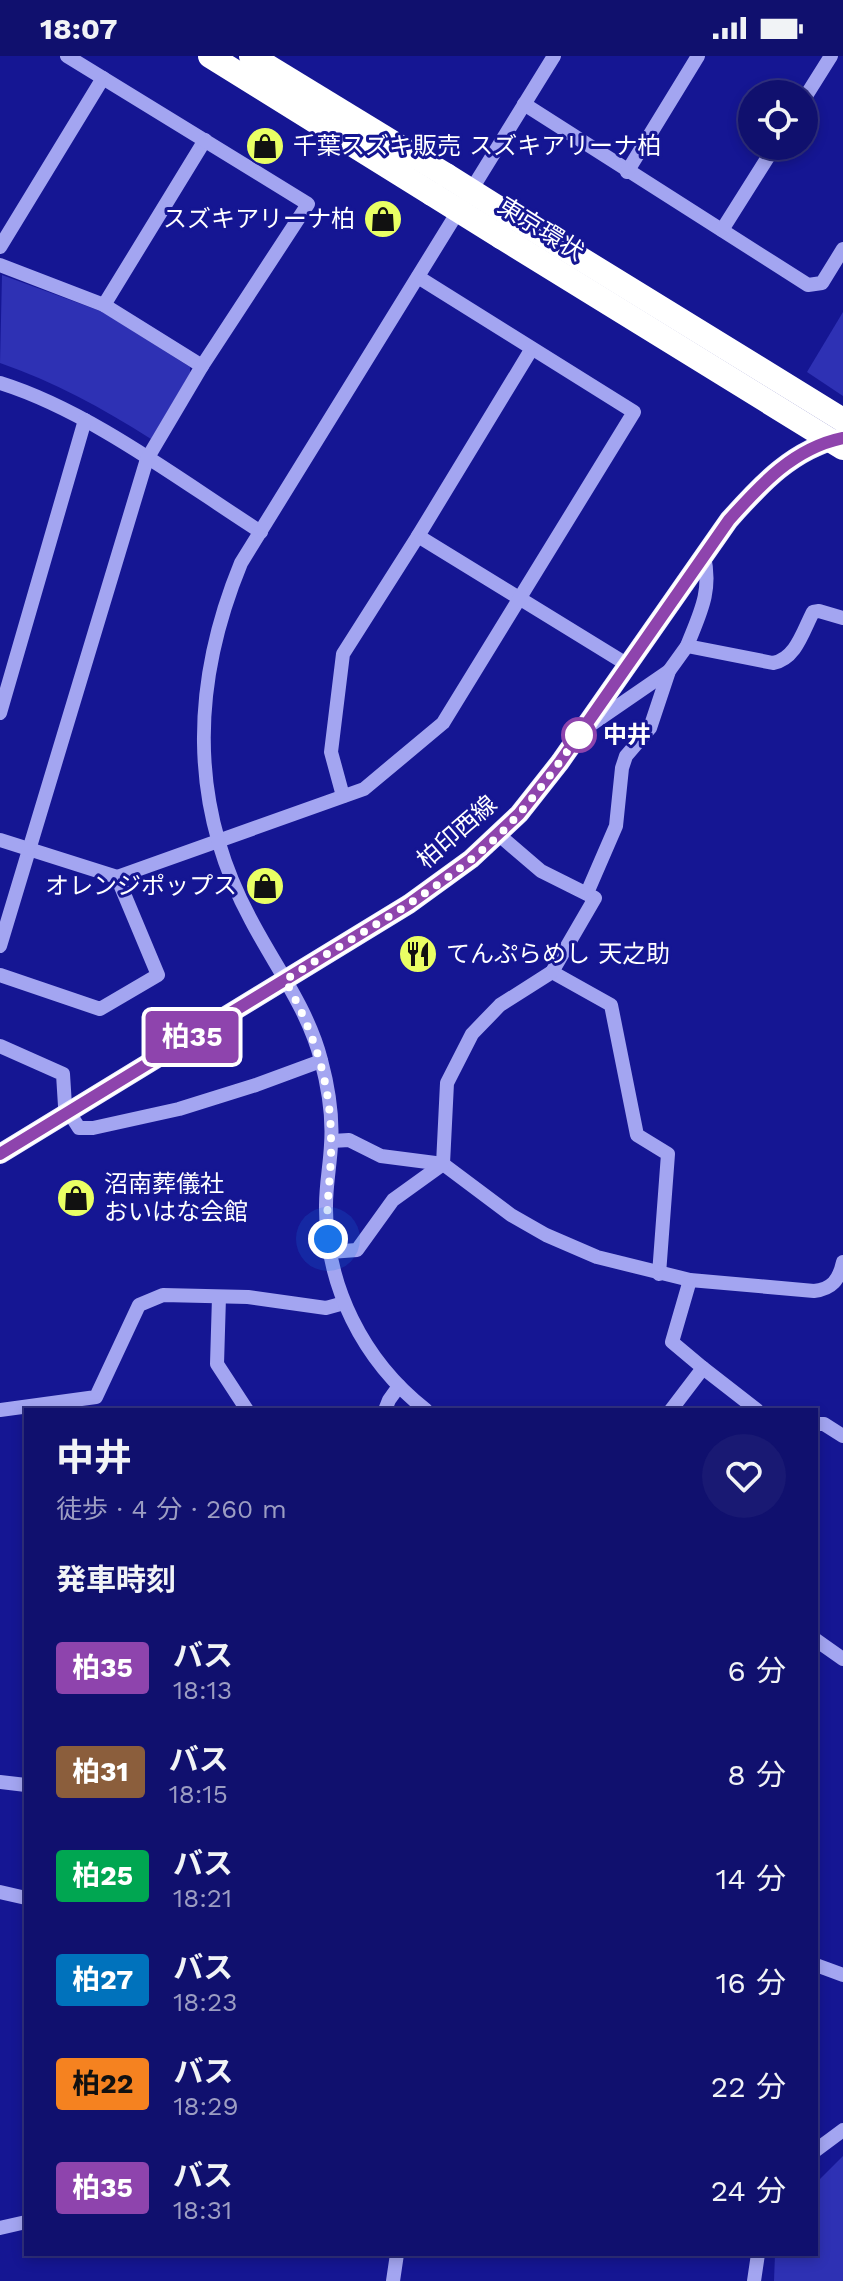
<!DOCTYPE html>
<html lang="ja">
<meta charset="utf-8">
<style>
:root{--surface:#10106e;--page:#191973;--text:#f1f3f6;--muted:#9c9dc2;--line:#303081}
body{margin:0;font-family:"Work Sans","Noto Sans JP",sans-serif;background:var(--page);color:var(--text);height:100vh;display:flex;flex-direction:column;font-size:30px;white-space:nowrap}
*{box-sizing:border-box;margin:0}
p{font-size:26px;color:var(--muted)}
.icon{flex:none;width:44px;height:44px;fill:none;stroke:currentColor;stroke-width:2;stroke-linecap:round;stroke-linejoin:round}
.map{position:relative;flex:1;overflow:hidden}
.sheet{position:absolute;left:24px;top:1352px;width:794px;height:848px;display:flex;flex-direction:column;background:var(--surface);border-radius:0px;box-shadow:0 4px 12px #0003,0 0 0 2px var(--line)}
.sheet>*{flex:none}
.badge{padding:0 16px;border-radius:6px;font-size:28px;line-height:52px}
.controls{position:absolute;left:738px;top:24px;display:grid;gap:16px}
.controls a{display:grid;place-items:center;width:80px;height:80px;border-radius:50%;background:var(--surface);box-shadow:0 4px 12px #0003,0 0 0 2px var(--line);font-size:40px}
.you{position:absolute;width:40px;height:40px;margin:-20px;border:6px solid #fff;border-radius:50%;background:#1a73e8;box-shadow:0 0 0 12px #1a73e833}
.map>.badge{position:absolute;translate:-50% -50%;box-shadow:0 0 0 4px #fff}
h2{padding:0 32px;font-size:30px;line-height:72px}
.round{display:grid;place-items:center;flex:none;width:84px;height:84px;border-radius:42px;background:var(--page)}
.overview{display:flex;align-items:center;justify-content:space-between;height:136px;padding:0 32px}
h1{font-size:38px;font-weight:700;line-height:60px}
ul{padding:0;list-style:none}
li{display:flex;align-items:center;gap:24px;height:104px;padding:0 32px}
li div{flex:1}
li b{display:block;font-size:30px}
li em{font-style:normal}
li .badge{min-width:88px;font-weight:700;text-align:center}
.status{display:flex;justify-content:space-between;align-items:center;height:56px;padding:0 40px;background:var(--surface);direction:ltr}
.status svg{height:22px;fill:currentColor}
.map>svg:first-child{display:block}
</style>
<div class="status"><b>18:07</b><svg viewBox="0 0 49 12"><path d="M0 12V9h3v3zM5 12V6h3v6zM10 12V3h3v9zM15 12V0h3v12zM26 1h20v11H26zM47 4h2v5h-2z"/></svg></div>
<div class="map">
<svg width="843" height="2225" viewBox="0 0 843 2225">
<rect width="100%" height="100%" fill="#151693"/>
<g fill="#2e31b4">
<path d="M2,219L103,256L190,311V317L151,383C102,352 55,326 0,307Z"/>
<path d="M843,256V340L807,316Z"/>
<path d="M843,2100V2225H774L775,2198H816V2127Z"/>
</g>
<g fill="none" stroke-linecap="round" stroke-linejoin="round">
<g stroke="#a3a5f1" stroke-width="14">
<path d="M804,43L831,0"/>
<path d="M524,48L808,229L822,227L843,193"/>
<path d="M627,116L698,0"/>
<path d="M722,174L775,90"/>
<path d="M0,191L103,22"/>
<path d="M0,209L104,249L202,310"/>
<path d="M104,249L205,84"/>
<path d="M531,294L418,480L628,609"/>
<path d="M0,327C90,355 181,425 261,476"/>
<path d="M704,500C712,536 700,557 687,590L773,607C796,603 803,575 813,556L819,555L843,562"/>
<path d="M0,657L85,364"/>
<path d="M589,670L669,615"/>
<path d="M343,740L331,696L343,598L418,480"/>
<path d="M499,779L541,815L595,842L552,916L611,949L637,1079L668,1098L659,1218"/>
<path d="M0,784L117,821"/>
<path d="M587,837L616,770L622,712L626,700L650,672L669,615L687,590"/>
<path d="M0,890L147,403L202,310L308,148L67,0"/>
<path d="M0,919L100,953L158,919L117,821L364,733L443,667L634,356L418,221"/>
<path d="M0,990L63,1018L65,1050L79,1072H93L179,1053L256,1029L321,1005"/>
<path d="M332,1085L349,1084L381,1100L443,1108L511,1159L546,1179L597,1201L690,1224L814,1235C832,1233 839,1224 843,1206"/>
<path d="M330,1196L357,1194L393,1144L443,1108L447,1027L472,978L500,949L552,916"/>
<path d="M219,1241L217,1308L247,1354"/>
<path d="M703,1312L757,1354"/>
<path d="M0,1354L96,1341L139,1249L163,1239L248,1241L326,1252L344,1247"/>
<path d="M385,1354L389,1344L399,1330"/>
<path d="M426,1354C363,1305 325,1229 326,1149C326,1129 330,1109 331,1089C333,1062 328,1030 321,1004C308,953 275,910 251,864C188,748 192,626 241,507L554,0"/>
<path d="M671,1354L703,1312L672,1286L690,1224"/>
<path d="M816,1368H824L843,1380"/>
<path d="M816,1584L843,1603"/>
<path d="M0,1726L26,1729"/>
<path d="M0,1836L26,1842"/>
<path d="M816,1909L843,1919"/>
<path d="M816,2094L843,2074"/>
<path d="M0,2172L26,2166"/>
<path d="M393,2225L397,2198"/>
<path d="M754,2225L758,2198"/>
</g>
<path stroke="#eef" stroke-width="20" d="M0,1098L409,848L471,803L519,758L560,706L729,464C761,428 794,392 843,382"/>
<g stroke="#fff" stroke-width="24">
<path d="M210,0L432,138"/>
<path d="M251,0L446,119"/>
<path d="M513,161L843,364"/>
<path d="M501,181L843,392"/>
</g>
<g stroke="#fff" stroke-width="24">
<path d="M446,119L513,161"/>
<path d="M432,138L501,181"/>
</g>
</g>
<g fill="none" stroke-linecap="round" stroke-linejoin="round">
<g stroke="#fff" stroke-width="18">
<path id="line" d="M0,1098L409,848L471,803L519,758L560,706L729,464C761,428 794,392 843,382"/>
</g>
<use href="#line" stroke="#8e44ad" stroke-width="12"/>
<path stroke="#fff" stroke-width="8" stroke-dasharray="0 14.4" d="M328,1183C325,1149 332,1117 331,1084C331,1026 313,974 285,924C357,878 435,839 498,780C530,749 556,711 582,675L579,679"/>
</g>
<defs>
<g id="shop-disc" transform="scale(2)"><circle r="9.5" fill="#e9ff64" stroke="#151693"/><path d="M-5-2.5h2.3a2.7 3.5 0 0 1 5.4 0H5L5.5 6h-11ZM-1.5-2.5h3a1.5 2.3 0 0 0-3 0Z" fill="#111"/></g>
<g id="restaurant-disc" transform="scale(2)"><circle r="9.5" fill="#e9ff64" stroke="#151693"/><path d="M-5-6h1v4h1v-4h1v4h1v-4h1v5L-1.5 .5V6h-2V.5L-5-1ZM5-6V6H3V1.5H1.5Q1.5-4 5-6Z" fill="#111"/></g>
</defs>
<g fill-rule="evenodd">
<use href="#shop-disc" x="265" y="90"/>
<use href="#shop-disc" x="383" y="163"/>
<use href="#shop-disc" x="265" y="830"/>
<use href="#restaurant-disc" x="418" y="898"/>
<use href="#shop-disc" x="76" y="1142"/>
</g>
<circle fill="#fff" stroke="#8e44ad" stroke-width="4" cx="579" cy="679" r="16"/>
<g text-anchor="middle" stroke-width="6" stroke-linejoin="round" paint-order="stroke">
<g font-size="24" fill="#fff" stroke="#151693" text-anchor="start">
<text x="293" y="98">千葉スズキ販売 スズキアリーナ柏</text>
<text x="355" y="171" text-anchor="end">スズキアリーナ柏</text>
<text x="237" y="838" text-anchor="end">オレンジポップス</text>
<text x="446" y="906">てんぷらめし 天之助</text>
<text x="104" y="1136">沼南葬儀社<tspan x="104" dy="28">おいはな会館</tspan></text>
</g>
<g font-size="24" fill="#fff" stroke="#151693">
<text transform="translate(541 173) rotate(32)" y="8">東京環状</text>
<text transform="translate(457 776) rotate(-41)" y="8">柏印西線</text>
</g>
<g font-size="24" font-weight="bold" fill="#fff" stroke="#151693" text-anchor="start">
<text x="603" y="687">中井</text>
</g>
</g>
</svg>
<div class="controls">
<a><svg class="icon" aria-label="locate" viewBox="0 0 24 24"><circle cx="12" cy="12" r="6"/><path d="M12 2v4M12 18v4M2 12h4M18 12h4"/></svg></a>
</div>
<div class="you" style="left:328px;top:1183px"></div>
<b class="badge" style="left:192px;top:981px;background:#8e44ad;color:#fff">柏35</b>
<section class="sheet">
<div class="overview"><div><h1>中井</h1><p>徒歩 · 4 分 · 260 m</p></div><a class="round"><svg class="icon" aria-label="heart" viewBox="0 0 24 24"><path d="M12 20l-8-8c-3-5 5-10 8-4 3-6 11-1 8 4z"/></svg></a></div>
<h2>発車時刻</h2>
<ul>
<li><span class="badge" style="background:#8e44ad;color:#fff">柏35</span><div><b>バス</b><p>18:13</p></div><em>6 分</em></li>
<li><span class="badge" style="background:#8b5e3c;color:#fff">柏31</span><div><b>バス</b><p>18:15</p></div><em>8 分</em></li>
<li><span class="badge" style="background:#00a651;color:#fff">柏25</span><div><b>バス</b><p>18:21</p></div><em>14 分</em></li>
<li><span class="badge" style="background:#0072bc;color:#fff">柏27</span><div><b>バス</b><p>18:23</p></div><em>16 分</em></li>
<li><span class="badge" style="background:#f58220;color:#111">柏22</span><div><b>バス</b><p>18:29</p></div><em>22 分</em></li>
<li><span class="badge" style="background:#8e44ad;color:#fff">柏35</span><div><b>バス</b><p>18:31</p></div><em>24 分</em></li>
</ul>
</section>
</div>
